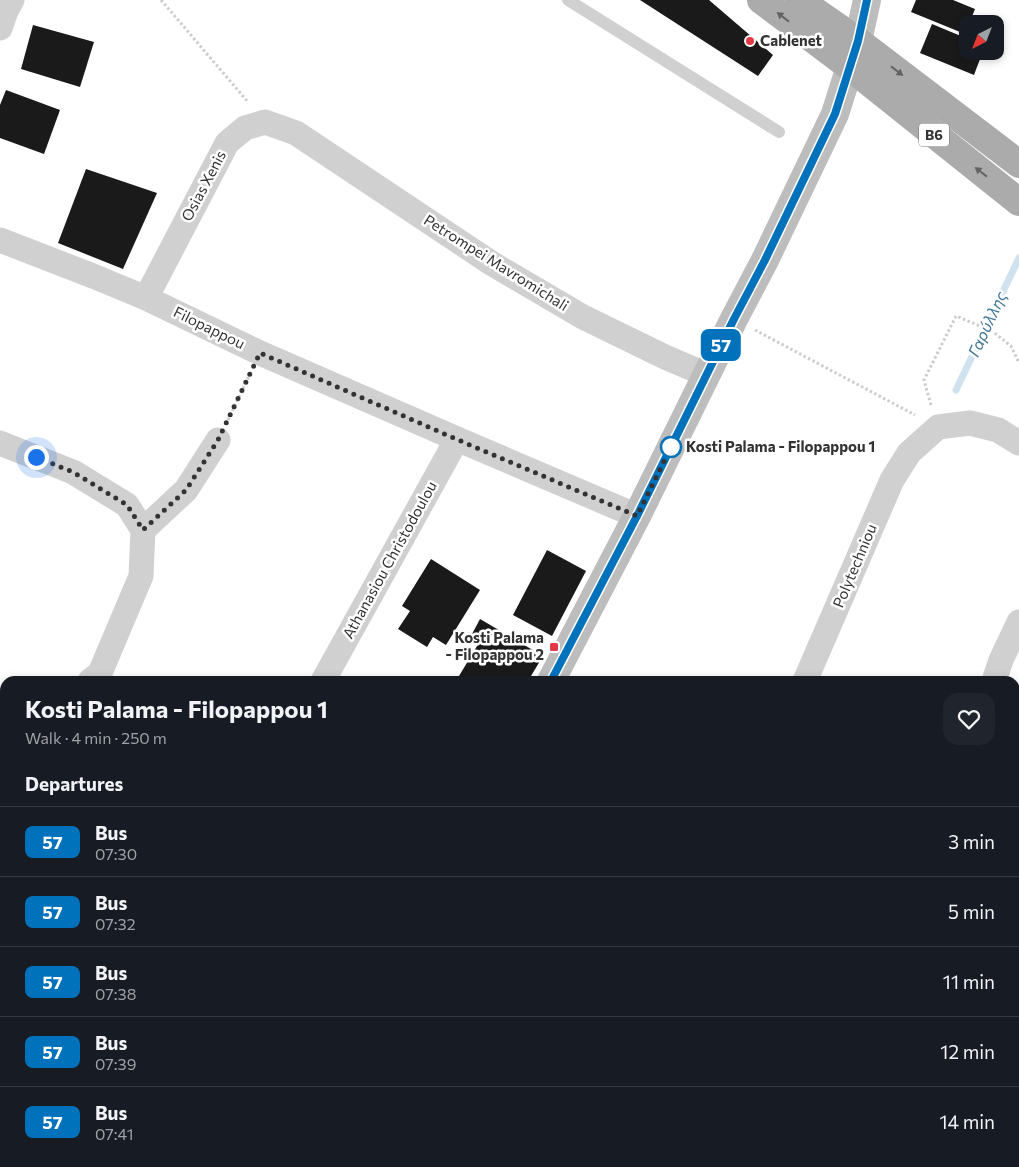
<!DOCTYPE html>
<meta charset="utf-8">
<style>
:root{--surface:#171b24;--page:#20242c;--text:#f1f3f6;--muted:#9ea1a6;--line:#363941}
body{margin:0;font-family:Commissioner,sans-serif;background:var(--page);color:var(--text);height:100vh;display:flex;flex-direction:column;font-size:19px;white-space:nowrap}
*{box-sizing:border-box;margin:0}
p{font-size:16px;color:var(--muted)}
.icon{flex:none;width:28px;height:28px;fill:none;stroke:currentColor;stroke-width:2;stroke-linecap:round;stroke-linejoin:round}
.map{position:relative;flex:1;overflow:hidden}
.details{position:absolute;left:0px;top:676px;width:1020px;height:491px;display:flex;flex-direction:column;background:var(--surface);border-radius:15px 15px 0 0;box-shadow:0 2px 8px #0003}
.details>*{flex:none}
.badge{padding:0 10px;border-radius:8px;font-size:18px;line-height:32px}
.needle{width:32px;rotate:222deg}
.fabs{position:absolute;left:959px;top:15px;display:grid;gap:10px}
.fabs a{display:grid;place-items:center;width:45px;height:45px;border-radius:10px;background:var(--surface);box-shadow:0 2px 8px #0003;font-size:25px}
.you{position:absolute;width:25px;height:25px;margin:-12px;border:4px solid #fff;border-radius:50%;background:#1a73e8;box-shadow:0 0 0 8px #1a73e833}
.map>.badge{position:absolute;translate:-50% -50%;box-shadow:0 0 0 2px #fff}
h2{padding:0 25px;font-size:19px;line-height:45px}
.round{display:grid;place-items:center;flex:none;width:52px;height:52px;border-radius:15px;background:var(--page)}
.overview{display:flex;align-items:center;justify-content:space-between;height:85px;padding:0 25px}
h1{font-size:24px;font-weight:700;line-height:38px}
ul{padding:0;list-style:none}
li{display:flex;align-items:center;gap:15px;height:70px;padding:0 25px;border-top:1px solid var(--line)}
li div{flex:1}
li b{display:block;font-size:19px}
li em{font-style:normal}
li .badge{min-width:55px;font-weight:700;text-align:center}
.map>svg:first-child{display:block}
</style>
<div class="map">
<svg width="1019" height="1167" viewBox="0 0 1019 1167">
<rect width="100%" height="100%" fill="#fff"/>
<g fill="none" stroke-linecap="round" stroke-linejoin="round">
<path stroke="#cfe2ee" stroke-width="7" d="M956,390L1019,258"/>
</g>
<g fill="#1a1a1a">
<path d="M640,0H709L773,55L758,76Z"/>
<path d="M916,0H953L975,9L969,24H968V27L965,34L911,12Z"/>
<path d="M932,24L968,39V51H983L974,75L920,53Z"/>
<path d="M33,25L94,42L80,87L21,69Z"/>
<path d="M6,90L60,110L44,154L0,138V105Z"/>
<path d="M86,169L157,193L123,269L58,243Z"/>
<path d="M547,550L586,571L552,636L513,615Z"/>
<path d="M431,559L480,590L446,645L433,637L427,647L398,629L410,611L402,606Z"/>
<path d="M480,619L543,656L528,681H456L480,641L471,636Z"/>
</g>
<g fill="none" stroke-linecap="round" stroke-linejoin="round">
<g stroke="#cdcdcd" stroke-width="3" stroke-dasharray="2.5 2.5" stroke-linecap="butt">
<path d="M161,0L248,102"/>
<path d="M755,330L915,415"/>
<path d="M931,405L924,380L956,316L992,331L1011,346L1019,363"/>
<path d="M228,420L250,374"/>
<path d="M0,883L5,877"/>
</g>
<path stroke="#d0d0d0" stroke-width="12" d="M568,0L779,132"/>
<g stroke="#d0d0d0" stroke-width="25">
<path d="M0,28L6,11L12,0"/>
<path d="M0,240L93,276L146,298L260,353L457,439L637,516"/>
<path d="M146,298L227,143L245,128L265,122L296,133L491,263L583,317L665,357L707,375"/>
<path d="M0,443L73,472L127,505L143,530L141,576L100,673L90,681"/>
<path d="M143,530L186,490L218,440"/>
<path d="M323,681L457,439"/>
<path d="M805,681L892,480L909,453L938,427L970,423L998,430L1019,443"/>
<path d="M994,681L1001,660L1019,622"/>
<path d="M0,700L5,702"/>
<path d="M0,936L5,939"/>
<path d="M4,1167L8,1162"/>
<path d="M595,1167L597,1162"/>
<path d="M816,1167L818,1162"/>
</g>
<g stroke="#bdbdbd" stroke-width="28">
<path d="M551,681L637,516L734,319L765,260L835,114L858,41L867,0"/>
<path d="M294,1167L297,1162"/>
</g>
<g stroke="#ababab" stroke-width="28">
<path d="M761,0L850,67L1019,202"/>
<path d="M799,0L858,41L1019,164"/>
</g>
</g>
<defs><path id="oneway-solid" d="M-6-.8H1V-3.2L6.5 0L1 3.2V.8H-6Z" transform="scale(1.25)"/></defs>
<g fill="#636363">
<use href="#oneway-solid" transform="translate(783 17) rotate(-142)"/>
<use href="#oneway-solid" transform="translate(897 71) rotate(38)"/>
<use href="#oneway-solid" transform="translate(981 172) rotate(-142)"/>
</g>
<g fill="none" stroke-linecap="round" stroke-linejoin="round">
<g stroke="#fff" stroke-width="11">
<path id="line" d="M551,681L637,516L734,319L765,260L835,114L858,41L867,0"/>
</g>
<use href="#line" stroke="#0072bc" stroke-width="8"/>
<path stroke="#333" stroke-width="5" stroke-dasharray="0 9" d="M36,457L73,472L127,505L143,530L186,490L218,440L260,353L456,439L637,516L672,445L671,447"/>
</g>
<g fill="#e63946" stroke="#fff" stroke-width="2">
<circle cx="750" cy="41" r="5"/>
<rect x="549" y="642" width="10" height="10" rx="2.5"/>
</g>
<circle fill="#fff" stroke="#0072bc" stroke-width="2.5" cx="671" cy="447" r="10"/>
<g text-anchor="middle" stroke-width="5" stroke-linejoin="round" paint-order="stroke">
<rect fill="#fff" stroke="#707070" stroke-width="1" x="919" y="123.5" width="30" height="23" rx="4"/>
<g font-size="14" font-weight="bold" fill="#333">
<text x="934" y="140">B6</text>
</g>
<g font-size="15" font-weight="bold" fill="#333" stroke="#fff" text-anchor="start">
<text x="760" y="46">Cablenet</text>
<text x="544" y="643" text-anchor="end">Kosti Palama<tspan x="544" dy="17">- Filopappou 2</tspan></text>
</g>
<g font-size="15" fill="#333" stroke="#fff">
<text transform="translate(204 186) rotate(-62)" y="5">Osias Xenis</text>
<text transform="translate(496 263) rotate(32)" y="5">Petrompei Mavromichali</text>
<text transform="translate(209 328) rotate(26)" y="5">Filopappou</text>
<text transform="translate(390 560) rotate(-61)" y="5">Athanasiou Christodoulou</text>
<text transform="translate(855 566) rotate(-67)" y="5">Polytechniou</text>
</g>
<g font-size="15" font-weight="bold" fill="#333" stroke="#fff" text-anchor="start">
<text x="686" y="452">Kosti Palama - Filopappou 1</text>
</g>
<g font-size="16" font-style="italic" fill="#3f7597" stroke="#fff">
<text transform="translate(987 324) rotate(-65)" y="6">Γαρύλλης</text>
</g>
</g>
</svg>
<div class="fabs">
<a><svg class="needle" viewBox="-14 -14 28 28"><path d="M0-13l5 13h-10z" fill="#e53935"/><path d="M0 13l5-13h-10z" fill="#9ea1a6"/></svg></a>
</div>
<div class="you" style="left:36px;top:457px"></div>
<b class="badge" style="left:721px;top:345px;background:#0072bc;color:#fff">57</b>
<section class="details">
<div class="overview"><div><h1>Kosti Palama - Filopappou 1</h1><p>Walk · 4 min · 250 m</p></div><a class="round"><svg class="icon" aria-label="heart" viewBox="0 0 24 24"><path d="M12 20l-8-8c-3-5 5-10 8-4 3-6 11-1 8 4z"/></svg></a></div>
<h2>Departures</h2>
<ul>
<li><span class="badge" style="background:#0072bc;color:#fff">57</span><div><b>Bus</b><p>07:30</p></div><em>3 min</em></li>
<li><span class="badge" style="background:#0072bc;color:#fff">57</span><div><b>Bus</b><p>07:32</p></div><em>5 min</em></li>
<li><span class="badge" style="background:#0072bc;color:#fff">57</span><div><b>Bus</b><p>07:38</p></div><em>11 min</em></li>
<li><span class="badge" style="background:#0072bc;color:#fff">57</span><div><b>Bus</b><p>07:39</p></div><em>12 min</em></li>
<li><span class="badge" style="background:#0072bc;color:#fff">57</span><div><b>Bus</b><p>07:41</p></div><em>14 min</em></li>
</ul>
</section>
</div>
